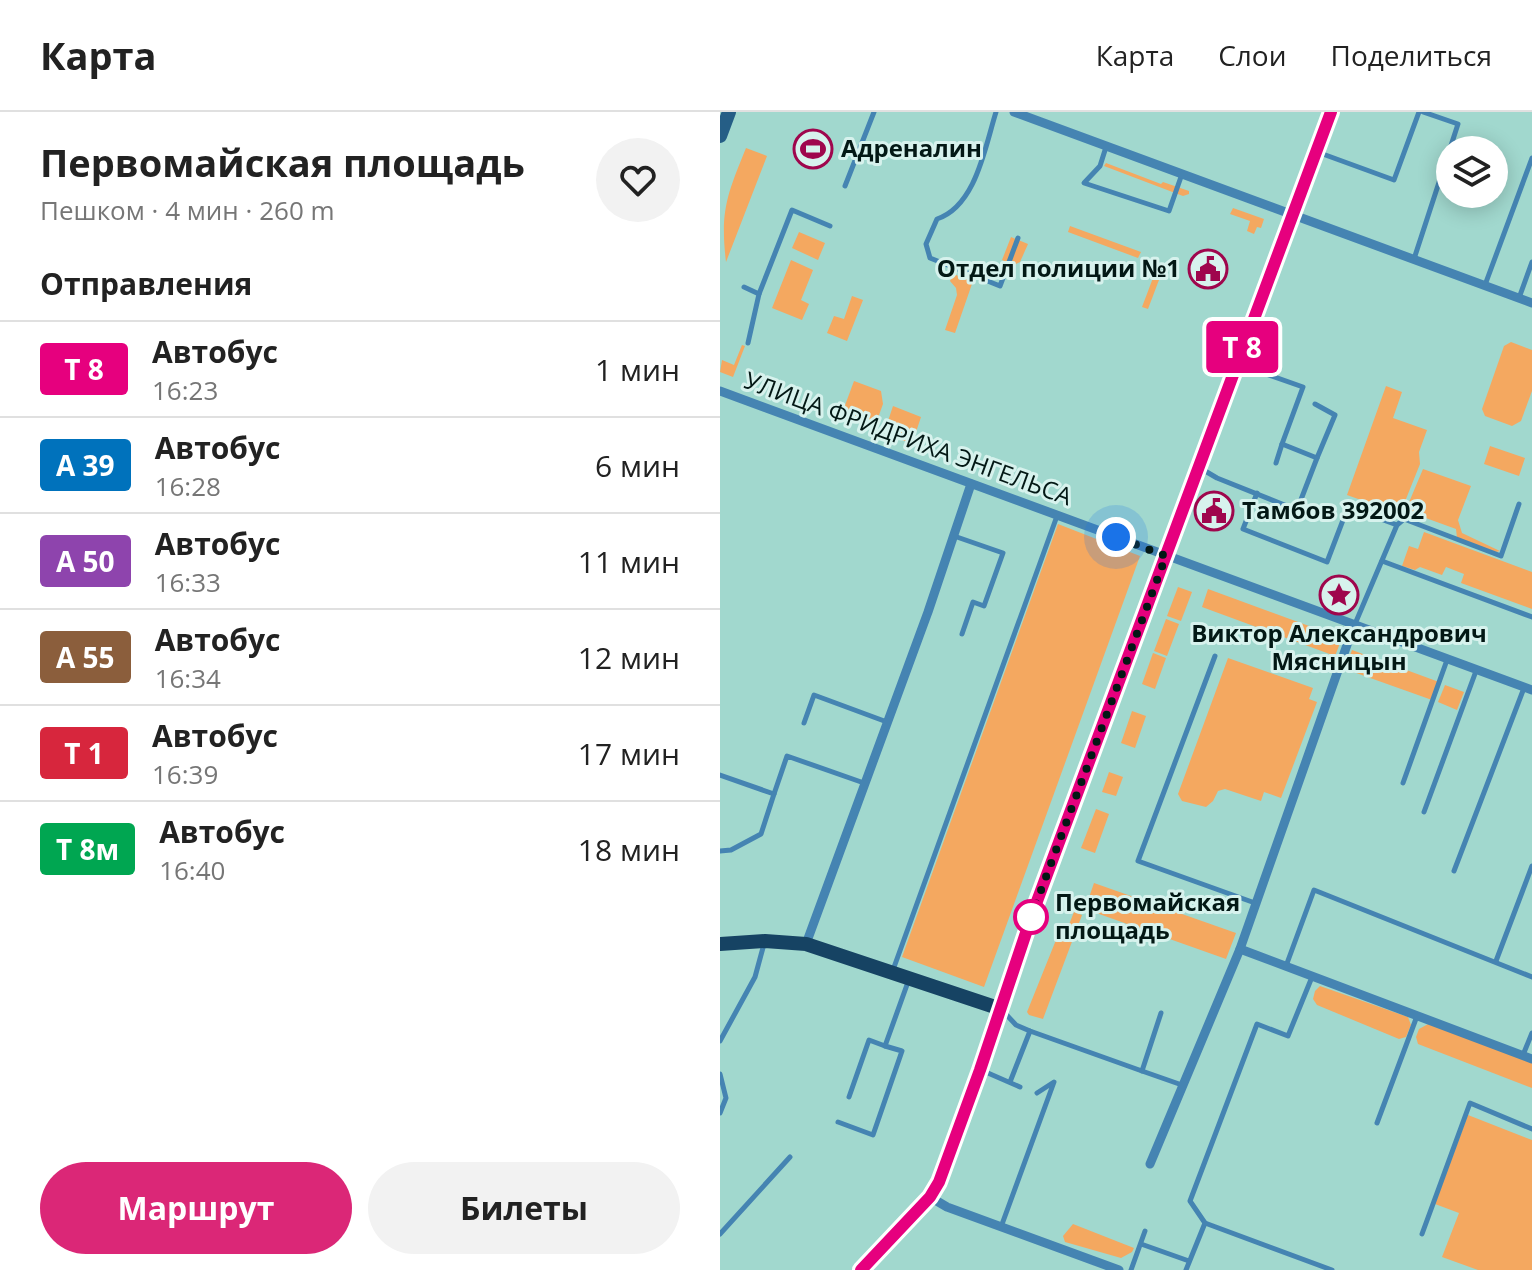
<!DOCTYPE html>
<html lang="ru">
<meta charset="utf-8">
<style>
:root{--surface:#fff;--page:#f2f2f2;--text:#222;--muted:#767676;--line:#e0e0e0;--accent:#db2777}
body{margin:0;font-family:"Open Sans",sans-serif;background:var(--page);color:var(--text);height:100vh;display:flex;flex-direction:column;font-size:30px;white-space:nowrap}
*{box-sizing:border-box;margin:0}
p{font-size:26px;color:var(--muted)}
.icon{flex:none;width:44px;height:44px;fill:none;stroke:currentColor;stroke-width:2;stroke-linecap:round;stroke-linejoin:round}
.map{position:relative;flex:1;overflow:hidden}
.sheet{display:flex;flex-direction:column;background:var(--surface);width:720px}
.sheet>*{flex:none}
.badge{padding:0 16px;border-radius:6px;font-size:28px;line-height:52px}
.controls{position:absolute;left:716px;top:24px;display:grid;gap:16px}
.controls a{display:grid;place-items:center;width:72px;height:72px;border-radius:50%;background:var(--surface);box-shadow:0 4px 20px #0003;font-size:40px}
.you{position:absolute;width:40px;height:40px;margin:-20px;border:6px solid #fff;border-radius:50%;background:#1a73e8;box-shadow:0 0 0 12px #1a73e833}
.map>.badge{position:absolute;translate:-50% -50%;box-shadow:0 0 0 4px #fff}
h2{padding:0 40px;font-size:30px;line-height:72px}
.round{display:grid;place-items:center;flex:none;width:84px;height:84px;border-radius:42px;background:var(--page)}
.overview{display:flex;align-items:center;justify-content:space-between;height:136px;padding:0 40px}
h1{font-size:38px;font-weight:700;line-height:60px}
.cta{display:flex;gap:16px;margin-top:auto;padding:16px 40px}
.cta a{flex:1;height:92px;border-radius:48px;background:var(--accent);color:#fff;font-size:32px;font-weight:700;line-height:92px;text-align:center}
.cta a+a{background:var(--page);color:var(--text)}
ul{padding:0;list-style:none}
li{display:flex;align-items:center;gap:24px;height:96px;padding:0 40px;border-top:2px solid var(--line)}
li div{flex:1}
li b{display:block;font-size:30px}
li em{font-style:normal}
li .badge{min-width:88px;font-weight:700;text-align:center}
header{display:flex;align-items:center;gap:48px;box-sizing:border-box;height:112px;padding:0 40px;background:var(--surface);border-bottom:2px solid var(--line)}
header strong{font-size:38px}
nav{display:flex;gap:44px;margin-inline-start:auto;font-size:28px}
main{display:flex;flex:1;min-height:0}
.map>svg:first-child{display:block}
</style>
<header>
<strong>Карта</strong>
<nav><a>Карта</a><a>Слои</a><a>Поделиться</a></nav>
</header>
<main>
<section class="sheet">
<div class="overview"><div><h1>Первомайская площадь</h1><p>Пешком · 4 мин · 260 m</p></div><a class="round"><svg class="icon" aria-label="heart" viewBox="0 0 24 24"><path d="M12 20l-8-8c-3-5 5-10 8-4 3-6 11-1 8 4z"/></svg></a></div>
<h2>Отправления</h2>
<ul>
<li><span class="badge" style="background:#e6007e;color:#fff">Т 8</span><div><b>Автобус</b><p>16:23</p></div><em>1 мин</em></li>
<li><span class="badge" style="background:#0072bc;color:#fff">А 39</span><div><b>Автобус</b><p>16:28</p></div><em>6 мин</em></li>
<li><span class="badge" style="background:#8e44ad;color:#fff">А 50</span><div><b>Автобус</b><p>16:33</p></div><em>11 мин</em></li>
<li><span class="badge" style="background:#8b5e3c;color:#fff">А 55</span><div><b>Автобус</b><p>16:34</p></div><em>12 мин</em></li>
<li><span class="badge" style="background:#d7263d;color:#fff">Т 1</span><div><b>Автобус</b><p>16:39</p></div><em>17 мин</em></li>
<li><span class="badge" style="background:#00a651;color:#fff">Т 8м</span><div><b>Автобус</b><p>16:40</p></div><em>18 мин</em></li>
</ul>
<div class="cta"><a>Маршрут</a><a>Билеты</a></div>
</section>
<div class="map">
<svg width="812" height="1158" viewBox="0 0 812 1158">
<rect width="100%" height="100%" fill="#a1d8ce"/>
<g fill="#f4a860">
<path d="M26,36L47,44L6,150C0,99 7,83 26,36Z"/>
<path d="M386,51L441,72L443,70L469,79V82L463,84L384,54Z"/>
<path d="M513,96L544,107L541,116L537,115L534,122L527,119L530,109L510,102Z"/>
<path d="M350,114L421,140L418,146L348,120Z"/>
<path d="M79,120L105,131L98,148L72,136Z"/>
<path d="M291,125L308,132L300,150L294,153L282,148Z"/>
<path d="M71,148L93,158L81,188L89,192L82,208L52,196Z"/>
<path d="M436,158L442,160L428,197L422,195Z"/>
<path d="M233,162L253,169L235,221L225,218L237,183L236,176L230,169Z"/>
<path d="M132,184L143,188L127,229L107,221L114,204L124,207Z"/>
<path d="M791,230L812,238V279L801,309L792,314L765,304L762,297L784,234Z"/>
<path d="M22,233L25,234L13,265L0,260L2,248L14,253Z"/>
<path d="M134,269L161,279L163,292L154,317L121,304Z"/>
<path d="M666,274L682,280L673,306L707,318L699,340L700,352L680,402L627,383Z"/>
<path d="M173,294L201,305L192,332L164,321Z"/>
<path d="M770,334L805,346L799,364L764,352Z"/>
<path d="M703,357L751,374L738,408L742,421L780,439L776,440L737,426L736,417L692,401L682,407Z"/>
<path d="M338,412L420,444L264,875L182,845Z"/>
<path d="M704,420L812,460V497L741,471L744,462L726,455L722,463L700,455L695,458L682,454L689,434L698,437Z"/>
<path d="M458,475L472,480L461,509L447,504Z"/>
<path d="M488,477L622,526L615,544L482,495Z"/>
<path d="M446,507L459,512L447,544L434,539Z"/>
<path d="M632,538L719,570L712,588L625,557Z"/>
<path d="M433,541L446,546L435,577L422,572Z"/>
<path d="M508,546L593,576L589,587L597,590L561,686L544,680L541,689L505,677L498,679L493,689L486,695L462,689L458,682Z"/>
<path d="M725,573L744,580L737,598L718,590Z"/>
<path d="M412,599L426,604L415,636L401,631Z"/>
<path d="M389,660L403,665L396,684L382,680Z"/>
<path d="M376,697L389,702L375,741L361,736Z"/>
<path d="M374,771L516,821L506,847L365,797Z"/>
<path d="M354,800L362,803L323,907L309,903L307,900L338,823L344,825Z"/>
<path d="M600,874L688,905L691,913L686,925L679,927L597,893L593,887L595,879Z"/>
<path d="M710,911L812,949V976L698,932L696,925L699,917Z"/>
<path d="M748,1003L812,1028V1158H758L722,1145L739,1101L715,1092Z"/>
<path d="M353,1112L414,1136L412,1140L401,1146L345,1130L343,1124Z"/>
</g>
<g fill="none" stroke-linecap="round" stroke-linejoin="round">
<g stroke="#4584b2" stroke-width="5">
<path d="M276,0C265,35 256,94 217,107L206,132L210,146L280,174L298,126"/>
<path d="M386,35L380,54L364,71L449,99L462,62"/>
<path d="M600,41L674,68L699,0"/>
<path d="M125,74L154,0"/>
<path d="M694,147L738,12L703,0"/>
<path d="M765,173L812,46"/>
<path d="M24,175L39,182L72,98L110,114"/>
<path d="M799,186L812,150"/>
<path d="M28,231L39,182"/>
<path d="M518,252L583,275L562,332L597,346L615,303L595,292"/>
<path d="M556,351L562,332"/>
<path d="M480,356L497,366L577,398L597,346"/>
<path d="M537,381L523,417L607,450L628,395L677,413"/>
<path d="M234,424L283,441L264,494L253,490L242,522"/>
<path d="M662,449L812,505"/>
<path d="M635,512L677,413L684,407L781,444L799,392"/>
<path d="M495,544L418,749L535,791"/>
<path d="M84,611L94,583L167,610"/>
<path d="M0,663L54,682L67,644L144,671"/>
<path d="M683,671L727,548"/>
<path d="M704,700L756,559"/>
<path d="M0,739L11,738L41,722L54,682"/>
<path d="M734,759L804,576"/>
<path d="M776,849L812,754"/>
<path d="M566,854L594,778L812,865"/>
<path d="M173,858L337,404"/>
<path d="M282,898L296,913L310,919L422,959L441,901"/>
<path d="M0,929L35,865L44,832"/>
<path d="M803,943L812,921"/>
<path d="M261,958L300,975"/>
<path d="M422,959L462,973"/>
<path d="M0,962L6,986L0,1001"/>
<path d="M290,970L310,919"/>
<path d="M129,985L149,928L165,934L188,870"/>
<path d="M118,1010L153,1023L182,939L165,934"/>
<path d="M657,1011L697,904"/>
<path d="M485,1111L612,1158"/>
<path d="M281,1115L334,970L317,981"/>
<path d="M0,1122L70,1045"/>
<path d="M702,1122L750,991L812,1017"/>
<path d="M421,1132L469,1149"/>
<path d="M411,1158L425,1119"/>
<path d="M466,1158L485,1111L470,1089L537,912L568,924L592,865"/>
</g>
<g stroke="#4584b2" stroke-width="9">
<path d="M294,0L812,191"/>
<path d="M0,279L812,578"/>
<path d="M86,832L208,500L251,372"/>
<path d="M520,837L812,947"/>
<path d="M430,1052L520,837L634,513"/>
<path d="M210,1085L227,1095L399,1158"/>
</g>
<g stroke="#255e86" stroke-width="14">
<path d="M0,24L9,0"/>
<path d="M141,1158L210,1085L219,1070L281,897"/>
</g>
<path stroke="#164363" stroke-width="14" d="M0,832L45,829L86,832L281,897L313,800L611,0"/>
</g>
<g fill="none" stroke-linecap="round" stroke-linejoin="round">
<g stroke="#fff" stroke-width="18">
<path id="line" d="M141,1158L210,1085L219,1070L260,958L313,800L611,0"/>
</g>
<use href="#line" stroke="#e6007e" stroke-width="12"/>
<path stroke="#031815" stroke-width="8" stroke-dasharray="0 14.4" d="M311,805L446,444L396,425"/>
</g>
<defs>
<g id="stadium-ring" transform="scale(2)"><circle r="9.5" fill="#d7f2ed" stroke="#9f064d" stroke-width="1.5"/><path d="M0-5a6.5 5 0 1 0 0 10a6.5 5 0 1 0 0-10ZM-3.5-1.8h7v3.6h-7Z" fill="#9f064d"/></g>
<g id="civic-ring" transform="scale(2)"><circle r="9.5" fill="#d7f2ed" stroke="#9f064d" stroke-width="1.5"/><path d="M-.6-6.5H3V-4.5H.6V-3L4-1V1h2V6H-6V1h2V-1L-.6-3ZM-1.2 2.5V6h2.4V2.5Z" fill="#9f064d"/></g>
<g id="sight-ring" transform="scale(2)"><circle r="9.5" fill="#d7f2ed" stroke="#9f064d" stroke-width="1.5"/><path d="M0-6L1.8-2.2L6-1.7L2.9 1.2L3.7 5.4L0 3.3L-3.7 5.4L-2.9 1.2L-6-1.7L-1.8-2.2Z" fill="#9f064d"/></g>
</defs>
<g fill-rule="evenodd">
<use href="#stadium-ring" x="93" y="37"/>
<use href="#civic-ring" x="488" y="157"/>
<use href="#civic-ring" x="494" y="399"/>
<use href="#sight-ring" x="619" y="483"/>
</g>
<circle fill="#fff" stroke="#e6007e" stroke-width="4" cx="311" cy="805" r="16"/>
<g text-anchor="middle" stroke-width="6" stroke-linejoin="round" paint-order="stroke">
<g font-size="24" font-weight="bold" fill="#031815" stroke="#d7f2ed" text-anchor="start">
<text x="121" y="45">Адреналин</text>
<text x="460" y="165" text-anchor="end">Отдел полиции №1</text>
<text x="522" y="407">Тамбов 392002</text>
<text x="619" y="530" text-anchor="middle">Виктор Александрович<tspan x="619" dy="28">Мясницын</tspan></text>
</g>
<g font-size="24" fill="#031815" stroke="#d7f2ed">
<text transform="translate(188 327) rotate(20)" y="8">УЛИЦА ФРИДРИХА ЭНГЕЛЬСА</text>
</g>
<g font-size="24" font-weight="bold" fill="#031815" stroke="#d7f2ed" text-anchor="start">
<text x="335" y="799">Первомайская<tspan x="335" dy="28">площадь</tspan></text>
</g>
</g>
</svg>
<div class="controls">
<a><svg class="icon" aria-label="layers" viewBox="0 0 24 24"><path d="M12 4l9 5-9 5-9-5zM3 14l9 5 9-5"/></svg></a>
</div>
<div class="you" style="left:396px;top:425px"></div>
<b class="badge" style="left:522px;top:235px;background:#e6007e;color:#fff">Т 8</b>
</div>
</main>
